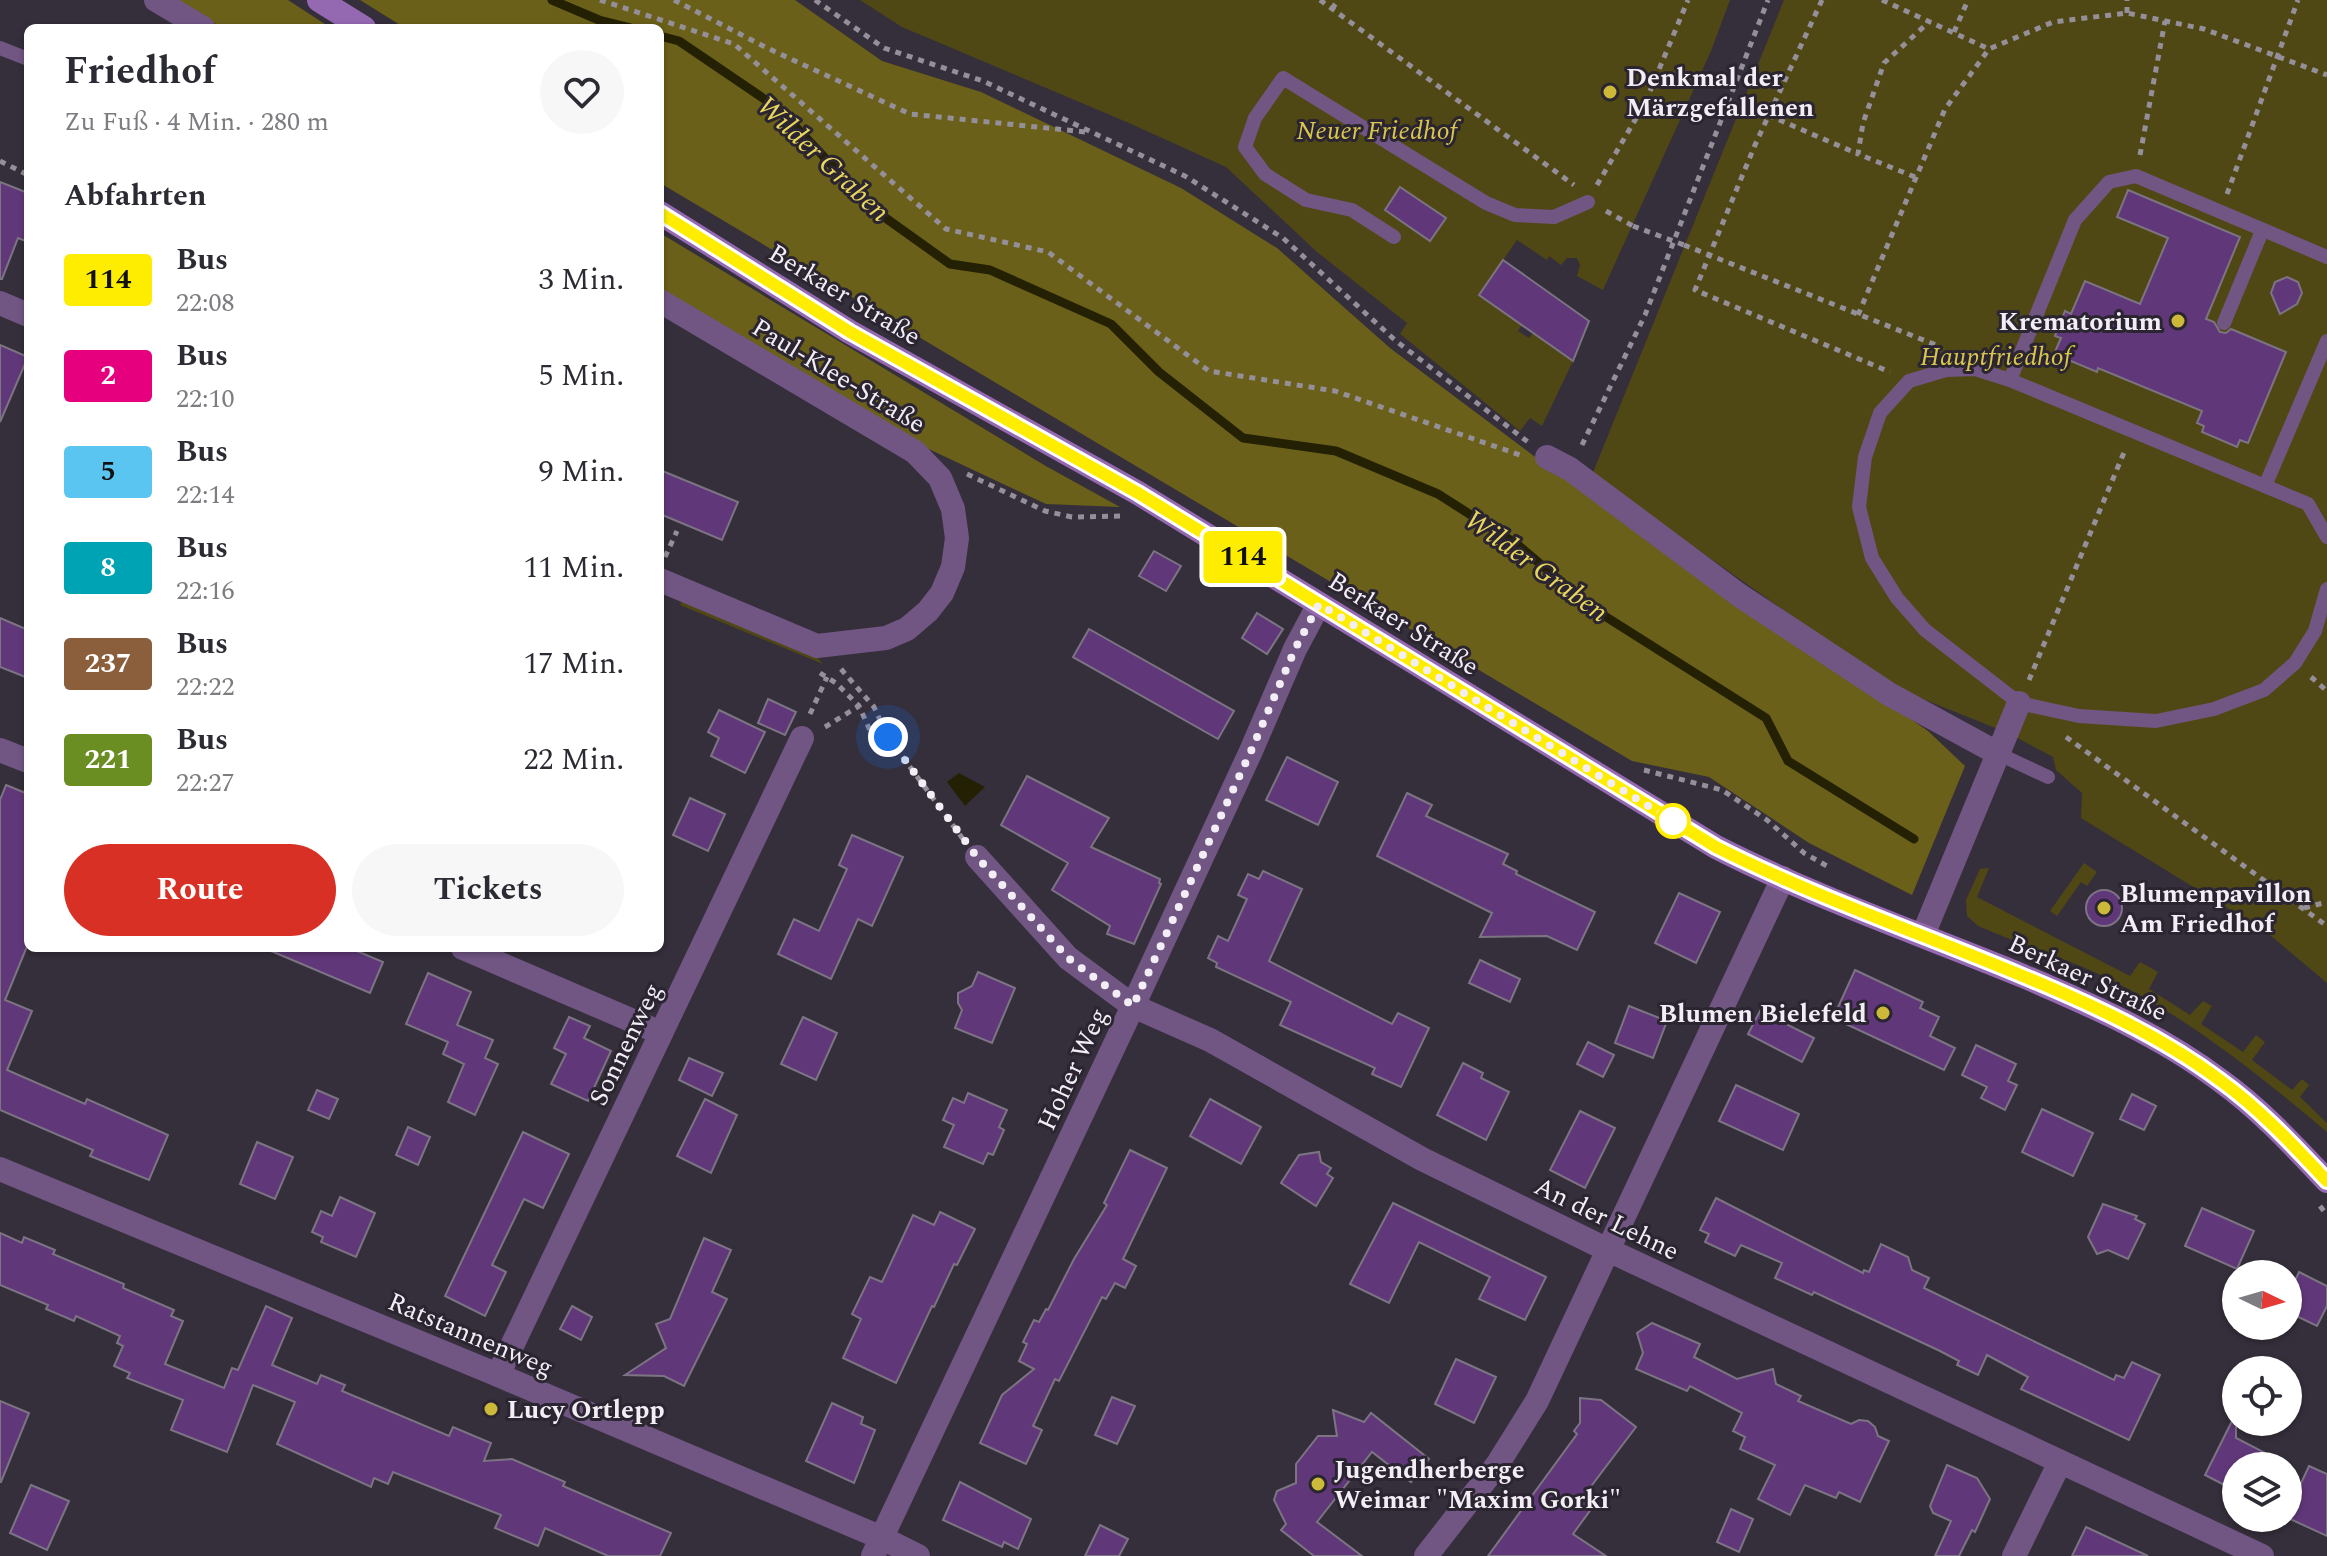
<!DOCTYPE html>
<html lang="de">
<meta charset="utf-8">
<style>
:root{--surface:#fff;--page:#f7f7f7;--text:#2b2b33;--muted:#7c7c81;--accent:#d93025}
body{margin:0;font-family:Spectral,serif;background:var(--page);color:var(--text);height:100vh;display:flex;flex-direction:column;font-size:30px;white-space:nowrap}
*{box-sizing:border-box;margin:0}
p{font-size:26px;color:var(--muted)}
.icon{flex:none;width:44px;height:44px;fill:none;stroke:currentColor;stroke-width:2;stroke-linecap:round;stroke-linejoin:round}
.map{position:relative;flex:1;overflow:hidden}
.side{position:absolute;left:24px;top:24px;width:640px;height:928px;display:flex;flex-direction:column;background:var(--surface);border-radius:12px;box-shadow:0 2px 6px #0004}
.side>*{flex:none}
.badge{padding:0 16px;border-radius:6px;font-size:28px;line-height:52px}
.needle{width:52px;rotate:95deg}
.fabs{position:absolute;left:2222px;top:1260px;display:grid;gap:16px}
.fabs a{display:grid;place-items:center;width:80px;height:80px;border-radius:50%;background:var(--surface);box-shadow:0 2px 6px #0004;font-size:40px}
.you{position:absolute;width:40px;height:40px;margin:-20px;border:6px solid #fff;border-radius:50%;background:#1a73e8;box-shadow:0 0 0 12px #1a73e833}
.map>.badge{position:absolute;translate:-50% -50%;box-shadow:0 0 0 4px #fff}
h2{padding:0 40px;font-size:30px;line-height:72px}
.round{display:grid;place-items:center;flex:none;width:84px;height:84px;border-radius:42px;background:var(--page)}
.headline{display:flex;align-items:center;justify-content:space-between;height:136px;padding:0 40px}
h1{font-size:38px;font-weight:700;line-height:60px}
.action{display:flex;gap:16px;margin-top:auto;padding:16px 40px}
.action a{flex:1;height:92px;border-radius:48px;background:var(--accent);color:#fff;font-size:32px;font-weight:700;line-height:92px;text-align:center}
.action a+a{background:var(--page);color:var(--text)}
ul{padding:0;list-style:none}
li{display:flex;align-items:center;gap:24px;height:96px;padding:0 40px}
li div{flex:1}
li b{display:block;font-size:30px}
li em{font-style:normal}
li .badge{min-width:88px;font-weight:700;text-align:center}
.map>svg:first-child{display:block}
</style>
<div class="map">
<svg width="2327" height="1556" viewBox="0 0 2327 1556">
<rect width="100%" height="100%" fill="#352e3b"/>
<g fill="#504814">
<path d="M860,0H1730L1711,51L1603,290L1577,276L1580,265L1577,258H1567L1561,265L1549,256L1547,260L1517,240L1479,295L1522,325L1518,331L1529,338L1533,333L1573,361L1542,426L1530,418L1520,431L1400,334L1407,323L1317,252L1226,167L1129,123L902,27Z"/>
<path d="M1784,0H2327V983L2265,931L2081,818L2082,793L2056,770L2053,757L2008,733L1893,687L1592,475Z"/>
<path d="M684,597L809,648L823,664L680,605Z"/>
<path d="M2084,863L2097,872L2087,886L2081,882L2057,916L2050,911Z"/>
<path d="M1989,868L1977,897L2130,976L2140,962L2158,972L2149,989L2190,1015L2203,1001L2212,1006L2201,1024L2243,1052L2256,1035L2265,1042L2252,1060L2292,1090L2302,1079L2309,1085L2300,1097L2327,1123V1132C2257,1073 2186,1016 2103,976C2063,957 2019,944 1978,926L1967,916L1966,900L1980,869Z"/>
</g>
<g fill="#6a6019">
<path d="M175,0H288L331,28H222Z"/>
<path d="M360,0H795L882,61L981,92L1181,188L1277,248L1390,348L1542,462L1928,731L1965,766L1912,895L1809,843L1709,777L1632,761L660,183V28H405Z"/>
<path d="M660,233L1044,465L1120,507L1046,504L918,444L660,290Z"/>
</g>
<path fill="#242004" d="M959,773L985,787L965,806L947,782Z"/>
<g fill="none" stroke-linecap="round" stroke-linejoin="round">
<g stroke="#242004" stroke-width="9">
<path d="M552,0L599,20L631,28"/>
<path d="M660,36L679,41L779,109L873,209L950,264L990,270L1111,324L1159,372L1243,438L1336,451L1438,494L1518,545L1592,608L1766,718L1788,761L1914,839"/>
</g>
</g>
<g fill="#60387a" stroke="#7c7483" stroke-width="2">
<path d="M0,182L28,193V242L18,238L2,279H0Z"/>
<path d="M1400,187L1446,218L1430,241L1385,210Z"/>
<path d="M2128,190L2240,237L2206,319L2214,322L2220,332L2226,333L2231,329L2286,352L2248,443L2240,440L2237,447L2202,432L2204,426L2197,423L2202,411L2098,368L2097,372L2054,354L2061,338L2055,336L2065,311L2071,314L2085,281L2140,304L2168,238L2117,217Z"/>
<path d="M1503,260L1589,321L1573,361L1479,295Z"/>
<path d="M2287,277L2298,282L2302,293L2297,304L2280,314L2271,293L2275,282Z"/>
<path d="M0,345L28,357L0,422Z"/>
<path d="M660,470L738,502L722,540L660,514Z"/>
<path d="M1154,551L1181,566L1166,591L1139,576Z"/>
<path d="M1257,613L1283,629L1267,654L1242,638Z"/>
<path d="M0,618L28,630V678L0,667Z"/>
<path d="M1089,629L1234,711L1218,739L1073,657Z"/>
<path d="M768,699L796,712L785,735L758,723Z"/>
<path d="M719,710L765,732L745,773L711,756L719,738L708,732Z"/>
<path d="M1287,757L1338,782L1318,825L1266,800Z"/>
<path d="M1027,776L1109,818L1091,847L1160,879L1159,883L1161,884L1134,944L1107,934L1110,926L1052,890L1068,863L1001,825Z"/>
<path d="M6,785L28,794V944L5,1000L32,1011L7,1070L85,1104L87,1099L168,1135L149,1180L90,1156L93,1150L0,1110V800Z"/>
<path d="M1407,793L1432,805L1426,816L1508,854L1503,864L1517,871L1516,874L1595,912L1577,950L1547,936L1480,937L1492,913L1377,856Z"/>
<path d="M690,798L725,814L708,851L673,835Z"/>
<path d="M852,835L903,857L872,926L858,919L831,979L778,954L794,919L819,931L847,869L839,865Z"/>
<path d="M1263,871L1302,889L1269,961L1392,1024L1398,1013L1429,1028L1401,1087L1372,1074L1375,1068L1280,1025L1291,1002L1216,967L1217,963L1208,958L1218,936L1228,941L1247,899L1238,895L1248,874L1259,879Z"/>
<circle cx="2104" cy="908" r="18"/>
<path d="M1679,893L1720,912L1696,963L1655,943Z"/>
<path d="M264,948H350L383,962L370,993Z"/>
<path d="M1480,960L1520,979L1510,1002L1469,983Z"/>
<path d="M1855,970L1923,1002L1920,1008L1939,1017L1930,1036L1955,1048L1944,1070L1833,1018Z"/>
<path d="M978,972L1015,988L992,1043L955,1028L962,1010L958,1003V993L972,986Z"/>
<path d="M428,973L471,992L457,1025L493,1040L485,1058L498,1064L475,1115L448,1102L464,1064L443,1054L448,1042L406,1024Z"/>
<path d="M1629,1006L1667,1021L1653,1058L1615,1043Z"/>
<path d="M1760,1011L1814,1038L1802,1062L1748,1034Z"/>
<path d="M569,1017L590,1026L584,1038L611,1051L588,1101L551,1084L566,1054L554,1048Z"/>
<path d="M803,1017L837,1033L816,1080L781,1064Z"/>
<path d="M1588,1042L1614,1055L1603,1077L1577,1064Z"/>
<path d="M1976,1045L2016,1064L2008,1081L2017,1085L2005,1110L1981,1098L1987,1087L1962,1075Z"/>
<path d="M689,1058L723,1073L712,1096L679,1080Z"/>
<path d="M1463,1063L1483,1073L1481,1078L1509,1092L1486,1140L1437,1115Z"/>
<path d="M1736,1085L1799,1114L1783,1150L1719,1121Z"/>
<path d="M317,1090L338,1099L329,1119L308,1110Z"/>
<path d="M968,1093L1007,1110L999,1127L1004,1130L993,1155L988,1153L983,1164L944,1147L954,1125L943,1120L953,1098L964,1103Z"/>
<path d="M2132,1094L2156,1106L2144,1130L2120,1119Z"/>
<path d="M705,1099L737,1115L711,1173L677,1156Z"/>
<path d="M1210,1099L1261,1127L1241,1164L1190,1136Z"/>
<path d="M2042,1109L2093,1133L2073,1176L2022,1152Z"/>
<path d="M1580,1111L1615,1128L1585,1188L1550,1170Z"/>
<path d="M408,1127L430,1137L418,1165L396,1155Z"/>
<path d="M523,1132L569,1154L543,1208L524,1199L492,1265L506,1272L485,1316L445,1296Z"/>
<path d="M257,1142L293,1157L275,1199L240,1184Z"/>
<path d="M1130,1150L1167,1168L1123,1259L1136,1266L1125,1288L1115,1283L1106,1299L1102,1297L1059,1381L1055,1379L1033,1426L1042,1430L1026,1464L980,1443L1002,1395L1034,1369L1019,1361L1027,1344L1023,1342L1034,1320L1039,1322L1046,1309L1048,1310L1074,1259L1107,1205L1104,1203Z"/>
<path d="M1319,1152L1321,1162L1331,1168L1327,1174L1333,1178L1316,1206L1281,1183L1299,1155Z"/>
<path d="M340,1197L375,1213L356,1257L321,1242L323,1237L312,1232L321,1211L332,1216Z"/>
<path d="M1716,1198L1863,1273L1864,1270L1869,1272L1881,1244L1908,1257L1912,1270L1929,1278L1924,1288L2114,1380L2116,1375L2124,1378L2132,1362L2160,1375L2129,1440L2021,1389L2028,1377L1987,1355L1978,1375L1957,1365L1959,1361L1940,1351L1814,1292L1812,1295L1775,1278L1782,1263L1741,1245L1735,1256L1705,1242L1709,1234L1700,1230Z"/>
<path d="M1393,1203L1546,1277L1525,1320L1479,1299L1490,1277L1419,1242L1389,1303L1350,1284Z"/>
<path d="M2103,1204L2137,1216L2135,1219L2145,1224L2128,1259L2108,1250L2097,1254L2088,1237Z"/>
<path d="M2202,1208L2254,1231L2237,1269L2185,1246Z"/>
<path d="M940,1212L975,1229L957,1265L954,1264L934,1307L932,1306L896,1383L843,1358L861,1319L852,1314L870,1277L882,1282L913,1215L934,1225Z"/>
<path d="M0,1233L22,1243L24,1237L55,1250L53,1254L124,1284L123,1288L174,1310L171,1316L183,1321L165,1364L224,1388L232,1368L238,1370L266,1306L292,1318L272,1365L317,1384L321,1375L345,1385L342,1391L449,1436L453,1427L491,1443L484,1461L512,1459L565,1482L563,1486L671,1533L660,1556H608L545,1528L538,1546L495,1528L501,1515L393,1472L388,1484L374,1478L371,1487L277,1444L295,1402L253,1385L227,1452L171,1430L183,1400L127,1378L130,1373L114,1366L123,1346L117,1343L120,1336L76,1316L74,1321L46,1309L48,1305L0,1285Z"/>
<path d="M704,1238L731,1250L712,1292L727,1299L684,1386L664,1376L625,1375L666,1348L656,1324L670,1319Z"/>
<path d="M2299,1272L2327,1286V1306L2317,1326L2288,1312V1296Z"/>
<path d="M572,1306L592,1317L581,1340L560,1329Z"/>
<path d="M1652,1323L1700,1344L1694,1357L1737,1379L1773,1369L1776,1384L1801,1396L1798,1401L1851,1424L1859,1420L1868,1421L1875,1427L1878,1436L1889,1441L1860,1502L1839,1492L1836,1498L1805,1485L1790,1515L1758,1499L1775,1465L1740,1449L1745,1437L1733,1431L1742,1413L1690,1386L1687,1391L1636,1369L1643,1353L1637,1333Z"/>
<path d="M1456,1359L1496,1377L1474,1423L1435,1404Z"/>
<path d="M1112,1397L1135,1406L1117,1444L1095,1435Z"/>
<path d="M1580,1398L1601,1400L1636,1427L1586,1493L1597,1501L1573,1534L1606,1556H1488L1577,1434L1574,1431L1580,1423Z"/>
<path d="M0,1401L29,1413L1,1482H0Z"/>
<path d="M832,1403L863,1417L861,1424L875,1430L854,1483L806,1461Z"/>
<path d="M1333,1410L1364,1422L1371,1413L1429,1459L1411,1482L1372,1452L1317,1522L1362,1556H1314L1281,1530L1286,1524L1274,1500L1277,1491L1296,1483V1464L1318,1436H1337Z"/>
<path d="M2236,1413V1438L2290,1466H2236V1491L2205,1475Z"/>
<path d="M1947,1465L1977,1478L1990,1499L1975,1532L1972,1530L1959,1556H1935L1951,1521L1933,1513L1930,1506Z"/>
<path d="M2309,1466L2327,1474V1536L2288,1518V1511Z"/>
<path d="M960,1482L1031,1519L1018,1549L1004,1542L1002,1547L943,1520Z"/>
<path d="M31,1485L69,1501L47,1550L10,1533Z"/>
<path d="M1731,1509L1753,1519L1739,1552L1717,1542Z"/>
<path d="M1100,1525L1128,1539L1119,1556H1085Z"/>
<path d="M2086,1527L2148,1556H2072Z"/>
</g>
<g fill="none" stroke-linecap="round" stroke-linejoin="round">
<g stroke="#958f9a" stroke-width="5" stroke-dasharray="6 6" stroke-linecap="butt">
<path d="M600,0L734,44L946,229L1048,252L1209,371L1335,391L1520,455"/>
<path d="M674,0L765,47L910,114L1086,132"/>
<path d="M815,0L884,48L983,81L1185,176L1283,238L1396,341L1528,442"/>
<path d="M1320,0L1574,185"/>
<path d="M1822,0L1755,145L1695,290L1890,372"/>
<path d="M1882,0L1989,49"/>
<path d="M1332,9L1338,0"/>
<path d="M2127,13V0"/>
<path d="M1954,32L1968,0"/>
<path d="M1768,115L1858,154"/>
<path d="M2140,155L2165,21"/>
<path d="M0,161L28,175"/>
<path d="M1915,177L1858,154L1863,123L1884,63L1930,21"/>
<path d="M1597,185L1645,103L1688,0"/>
<path d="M2227,194L2298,0"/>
<path d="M1606,211L1633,226"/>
<path d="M1684,245L1936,345L1939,353"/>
<path d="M1858,315L1945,109L1989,49L2053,22L2127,13L2204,29L2327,75"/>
<path d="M1582,445L1645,315L1768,0"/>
<path d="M967,474L1045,511L1072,517L1124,516"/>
<path d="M665,557L677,531"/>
<path d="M841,669L874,707L888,737L963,839"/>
<path d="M820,673L836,683L859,706"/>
<path d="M2311,677L2327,691"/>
<path d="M2029,680L2125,450"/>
<path d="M810,714L827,677"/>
<path d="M825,727L859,706L872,735L884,739L888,737"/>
<path d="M2066,737L2327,926"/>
<path d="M1644,770L1722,790L1767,820L1804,853L1827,866"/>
<path d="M2304,908L2327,902"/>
<path d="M2320,1206L2327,1215"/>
</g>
<g stroke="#715684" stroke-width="14">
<path d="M0,48L28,59"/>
<path d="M1394,237L1352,210L1306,200L1265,174L1245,147L1255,118L1283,78L1486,203L1515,215L1554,217L1588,202"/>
<path d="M2224,323L2262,231"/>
<path d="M2010,380L2075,220L2109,182L2136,176L2327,257"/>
<path d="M2265,486L2327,341"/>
<path d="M2327,537L2308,504L2010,380L1975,369L1946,370L1909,381L1880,413L1865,457L1859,507L1872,558L1897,598L1925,630L2019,703L2079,716L2156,721L2214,709L2264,690L2295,663L2315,631L2327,589"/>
<path d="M1999,754L2048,777"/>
</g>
<g stroke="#715684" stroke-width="24">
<path d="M156,0L203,28"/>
<path d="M660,301L915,452L940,478L953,509L957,538L953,567L942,593L928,611L907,629L886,638L817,646L660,580"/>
<path d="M0,303L28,315"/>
<path d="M1547,457L1570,469L1739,595L1889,694L1999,754"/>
<path d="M0,750L28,761"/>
<path d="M977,857L1068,958L1133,1006L1210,1040L1422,1159L1608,1250L2262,1556"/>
<path d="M1923,935L2019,703"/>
<path d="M463,948L661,1033"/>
<path d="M0,1169L498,1375L882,1538L918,1556"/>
<path d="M498,1375L802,738"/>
<path d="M873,1556L1133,1006L1251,751L1295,649L1319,604"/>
<path d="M1426,1556L1497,1465L1537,1401L1783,878"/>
<path d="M2014,1556L2060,1462"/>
</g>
<g stroke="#9469b2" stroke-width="24">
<path d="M319,0L364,28"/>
<path d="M660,213L850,332L1138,493L1716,847C1814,897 1921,934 2023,976C2091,1005 2162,1036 2221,1081C2260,1109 2294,1146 2327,1181"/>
</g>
<path stroke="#958f9a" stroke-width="5" stroke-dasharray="6 6" stroke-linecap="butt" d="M1633,226L1684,245"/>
</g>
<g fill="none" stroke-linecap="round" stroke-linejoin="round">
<g stroke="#fff" stroke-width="18">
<path id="line" d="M660,213L850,332L1138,493L1716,847C1813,896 1917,932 2018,974C2088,1003 2160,1035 2221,1081C2260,1109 2294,1146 2327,1181"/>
</g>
<use href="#line" stroke="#ffed00" stroke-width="12"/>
<path stroke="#f3eef6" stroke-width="8" stroke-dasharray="0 14.4" d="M888,737L977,857L1068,958L1133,1006L1251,751L1295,649L1319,604L1676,823L1673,821"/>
</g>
<g fill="#ccb939" stroke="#2b2531" stroke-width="3">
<circle cx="1610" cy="92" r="8"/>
<circle cx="2178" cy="321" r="8"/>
<circle cx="2104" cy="908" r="8"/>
<circle cx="1883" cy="1013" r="8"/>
<circle cx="491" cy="1409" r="8"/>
<circle cx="1318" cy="1484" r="8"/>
</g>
<circle fill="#fff" stroke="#ffed00" stroke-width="4" cx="1673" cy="821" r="16"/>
<g text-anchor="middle" stroke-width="6" stroke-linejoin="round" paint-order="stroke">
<g font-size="26" font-weight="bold" fill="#f3eef6" stroke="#2b2531" text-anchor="start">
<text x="1626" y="86">Denkmal der<tspan x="1626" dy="30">Märzgefallenen</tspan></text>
<text x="2162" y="330" text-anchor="end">Krematorium</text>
<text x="2120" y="902">Blumenpavillon<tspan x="2120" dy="30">Am Friedhof</tspan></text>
<text x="1867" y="1022" text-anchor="end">Blumen Bielefeld</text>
<text x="507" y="1418">Lucy Ortlepp</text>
<text x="1334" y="1478">Jugendherberge<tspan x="1334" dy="30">Weimar "Maxim Gorki"</tspan></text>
</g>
<g font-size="26" font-style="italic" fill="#d9c64c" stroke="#2b2531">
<text x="1377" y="139">Neuer Friedhof</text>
<text x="1996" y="365">Hauptfriedhof</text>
</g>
<g font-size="26" fill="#f3eef6" stroke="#2b2531">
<text transform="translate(845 294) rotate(31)" y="9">Berkaer Straße</text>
<text transform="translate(839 375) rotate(31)" y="9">Paul-Klee-Straße</text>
<text transform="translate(1404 623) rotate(32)" y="9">Berkaer Straße</text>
<text transform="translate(2088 977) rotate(25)" y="9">Berkaer Straße</text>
<text transform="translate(625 1044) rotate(-64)" y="9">Sonnenweg</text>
<text transform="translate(1072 1069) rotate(-65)" y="9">Hoher Weg</text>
<text transform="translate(1607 1218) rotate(26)" y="9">An der Lehne</text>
<text transform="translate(471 1334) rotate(23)" y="9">Ratstannenweg</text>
</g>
<g font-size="28" font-style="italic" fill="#e9d65d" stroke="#2b2531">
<text transform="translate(824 158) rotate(43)" y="10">Wilder Graben</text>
<text transform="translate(1537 565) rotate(36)" y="10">Wilder Graben</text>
</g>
</g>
</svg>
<div class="fabs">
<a><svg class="needle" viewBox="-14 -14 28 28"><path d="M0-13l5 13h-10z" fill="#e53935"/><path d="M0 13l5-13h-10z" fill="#7c7c81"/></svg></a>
<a><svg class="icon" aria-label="locate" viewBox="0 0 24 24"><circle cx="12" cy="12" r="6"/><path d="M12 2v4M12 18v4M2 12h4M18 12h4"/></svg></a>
<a><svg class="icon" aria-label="layers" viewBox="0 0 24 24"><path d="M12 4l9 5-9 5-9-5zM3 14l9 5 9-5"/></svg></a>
</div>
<div class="you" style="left:888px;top:737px"></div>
<b class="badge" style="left:1243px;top:557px;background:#ffed00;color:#111">114</b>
<section class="side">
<div class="headline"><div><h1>Friedhof</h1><p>Zu Fuß · 4 Min. · 280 m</p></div><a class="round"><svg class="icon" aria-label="heart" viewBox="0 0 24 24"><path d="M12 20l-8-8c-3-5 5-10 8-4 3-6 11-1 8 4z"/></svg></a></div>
<h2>Abfahrten</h2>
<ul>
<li><span class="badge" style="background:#ffed00;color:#111">114</span><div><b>Bus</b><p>22:08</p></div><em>3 Min.</em></li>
<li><span class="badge" style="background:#e6007e;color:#fff">2</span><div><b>Bus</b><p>22:10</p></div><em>5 Min.</em></li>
<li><span class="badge" style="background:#5bc5f2;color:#111">5</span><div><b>Bus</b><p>22:14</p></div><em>9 Min.</em></li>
<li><span class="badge" style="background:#00a3b4;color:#fff">8</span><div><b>Bus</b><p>22:16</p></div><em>11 Min.</em></li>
<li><span class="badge" style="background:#8b5e3c;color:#fff">237</span><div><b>Bus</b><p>22:22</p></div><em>17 Min.</em></li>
<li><span class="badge" style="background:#6b8e23;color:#fff">221</span><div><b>Bus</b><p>22:27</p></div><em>22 Min.</em></li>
</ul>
<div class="action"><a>Route</a><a>Tickets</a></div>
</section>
</div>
